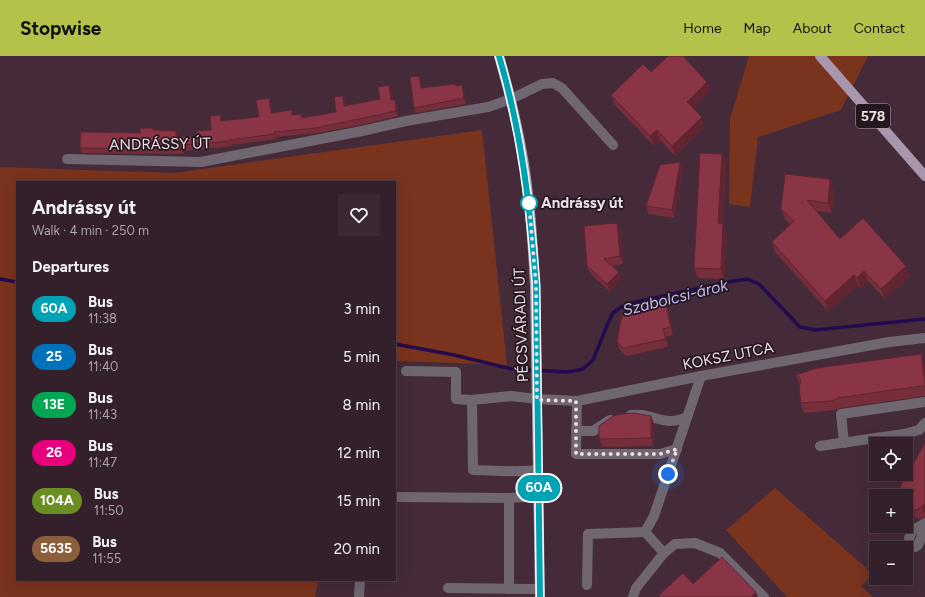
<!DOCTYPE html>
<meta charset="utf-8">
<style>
:root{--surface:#34202b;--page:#3c2833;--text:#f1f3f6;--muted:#a9a3a9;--line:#4e3e47;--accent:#b4c24a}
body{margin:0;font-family:Figtree,sans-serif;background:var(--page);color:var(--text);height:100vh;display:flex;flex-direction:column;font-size:15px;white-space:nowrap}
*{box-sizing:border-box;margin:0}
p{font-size:13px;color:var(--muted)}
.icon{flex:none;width:22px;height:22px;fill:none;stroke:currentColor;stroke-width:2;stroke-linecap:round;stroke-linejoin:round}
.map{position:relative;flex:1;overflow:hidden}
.drawer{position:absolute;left:16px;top:125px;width:380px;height:400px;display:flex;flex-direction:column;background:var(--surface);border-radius:0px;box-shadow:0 4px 16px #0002,0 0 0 1px var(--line)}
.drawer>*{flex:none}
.badge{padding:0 8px;border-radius:13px;font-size:14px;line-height:26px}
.fabs{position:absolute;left:869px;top:381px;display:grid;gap:8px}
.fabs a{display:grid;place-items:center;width:44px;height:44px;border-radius:0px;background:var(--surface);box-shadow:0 4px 16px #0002,0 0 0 1px var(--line);font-size:20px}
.you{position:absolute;width:20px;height:20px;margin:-10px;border:3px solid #fff;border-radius:50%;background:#1a73e8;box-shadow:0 0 0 6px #1a73e833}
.map>.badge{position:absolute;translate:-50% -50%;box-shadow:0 0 0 2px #fff}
h2{padding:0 16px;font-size:15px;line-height:36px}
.round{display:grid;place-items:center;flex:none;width:42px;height:42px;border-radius:0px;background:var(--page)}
.summary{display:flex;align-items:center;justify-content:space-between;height:68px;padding:0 16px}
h1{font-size:19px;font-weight:700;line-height:30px}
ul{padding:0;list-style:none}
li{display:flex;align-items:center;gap:12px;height:48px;padding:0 16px}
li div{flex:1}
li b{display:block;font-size:15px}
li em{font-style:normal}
li .badge{min-width:44px;font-weight:700;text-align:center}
header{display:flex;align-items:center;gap:24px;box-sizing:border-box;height:56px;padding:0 20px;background:var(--accent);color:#111}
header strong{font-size:19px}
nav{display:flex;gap:22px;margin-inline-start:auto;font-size:14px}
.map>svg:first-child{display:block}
</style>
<header>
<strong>Stopwise</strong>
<nav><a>Home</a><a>Map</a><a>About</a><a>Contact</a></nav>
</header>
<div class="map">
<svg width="925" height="541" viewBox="0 0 925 541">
<rect width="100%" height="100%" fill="#452b39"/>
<g fill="#7a331d">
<path d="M749,0H868L841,54L758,81L750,151L729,148L730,63Z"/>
<path d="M482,74L507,309L395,305V126H17V524H318L315,541H0V111L174,117Z"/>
<path d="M775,432L873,518L861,530L873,541H787L726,474Z"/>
</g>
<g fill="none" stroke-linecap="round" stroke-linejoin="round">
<g stroke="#240a4f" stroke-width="3.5">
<path d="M0,223L17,226"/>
<path d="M395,288L454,299L512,313L568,316L583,313L593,304L608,267L613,257L621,251L632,247L722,227L747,223L759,228L800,271L815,274L925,263"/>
</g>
<g stroke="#6f6671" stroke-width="10">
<path d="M67,103L201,106L362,75L406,65L488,51L511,43L542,28L553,27L562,32L613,89"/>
<path d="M406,315L456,316V343L472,344"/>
<path d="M577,345L576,398H660L677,393"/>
<path d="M631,359C654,356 663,372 687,361"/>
<path d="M576,375H593L610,364"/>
<path d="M844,387L841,358L925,346"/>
<path d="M820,390L904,378L919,374L925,367"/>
<path d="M538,414C517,417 495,414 473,414L472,344L511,340L537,343L577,345L701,320L889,286L925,282"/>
<path d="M395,441L509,442L539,440"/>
<path d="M925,467L913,474L909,482L910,488L915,491L918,489L925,473"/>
<path d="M645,476L664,497"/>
<path d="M587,529L588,478L645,476L654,460L701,320"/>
<path d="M448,532L540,533"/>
<path d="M509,533V442"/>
<path d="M359,541L360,524"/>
<path d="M633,541L636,532L664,497L675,488L695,487L720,497L764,541"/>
</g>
<g stroke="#a896ad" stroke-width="10">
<path d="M499,0C512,45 523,91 528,138C532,168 533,199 535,229L540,541"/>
<path d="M820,0L925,120"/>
</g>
</g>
<g fill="#762e3b">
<path d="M651,16L707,26L711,35L693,52L705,71L675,100L660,84L654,90L614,48L611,39Z"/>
<path d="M421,25L422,32L455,28L456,30L464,35L466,48L416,57L414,52Z"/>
<path d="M389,29L391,34L393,44H395L397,49L398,60L361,69L317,77L276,81V83L231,89L232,90L184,95V98L82,97L80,92L140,77L154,74L176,75L178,80L197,81L211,74L222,65L259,61L271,47L272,57L293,59L301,58L302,62L336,56L343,40L345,45V50L380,43Z"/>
<path d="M722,98L726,108L723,168L727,178L724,223L698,222L694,212Z"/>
<path d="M683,113L674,162L648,158L646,150Z"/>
<path d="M830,123L834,134L832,157L816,155L840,183L910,220L885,243L868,225L861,232L858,229L828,255L775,196L772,186L790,168L785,163L781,153Z"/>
<path d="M617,167L620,175L623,208L612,210L622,223L610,236L590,217L587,210Z"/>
<path d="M666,249L669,257L673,279L666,281L668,291L626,300L620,294L617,286Z"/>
<path d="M924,307L925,312V340L840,352L836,354L804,357L801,347L800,329L796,319Z"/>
<path d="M651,360L654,368V390L602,391L599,383Z"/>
<path d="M925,387V461L919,463L906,456V440Z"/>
</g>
<g fill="#602530">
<path d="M419,20L421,25L423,38L421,32Z"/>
<path d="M707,26L711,35L690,55L687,46Z"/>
<path d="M389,29L391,34L393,49L391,44Z"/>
<path d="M462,29L464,35L466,48L464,42Z"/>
<path d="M343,40L345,45L346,56L344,50Z"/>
<path d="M269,42L271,47L273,62L271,57Z"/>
<path d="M395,44L397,49L398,60L396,55Z"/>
<path d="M702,61L705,71L675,100L672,90Z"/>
<path d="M657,74L660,84L654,90L650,80Z"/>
<path d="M182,89L184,95V98L182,93Z"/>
<path d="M722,98L726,108L722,177L718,167Z"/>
<path d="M680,106L683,113L674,162L672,154Z"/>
<path d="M830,123L834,134L832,157L828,147Z"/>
<path d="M617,167L620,175L623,208L620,200Z"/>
<path d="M723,168L727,178L724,223L721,213Z"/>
<path d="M906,210L910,220L885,243L881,233Z"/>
<path d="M864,215L868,225L861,232L857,222Z"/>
<path d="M619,216L622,223L610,236L607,228Z"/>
<path d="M854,219L858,229L828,255L825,245Z"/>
<path d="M666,249L669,257L673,279L671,271Z"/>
<path d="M921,298L924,307L925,312V327Z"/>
<path d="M651,360L654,368V390L651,382Z"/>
<path d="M925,447V458L922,451Z"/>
<path d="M756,536L758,541H751Z"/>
</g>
<g fill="#893545" stroke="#602530">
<path d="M668,0H683L707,26L687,46L702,61L672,90L657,74L650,80L611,39L643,8L651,16Z"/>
<path d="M419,20L421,32L455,28L456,30L462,29L464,42L414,52L410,21Z"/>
<path d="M389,29L391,44H395L396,55L359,63L315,72L274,76V78L230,84V85L182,89V93L80,92L81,76L140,77V72H153V74L176,75V80L197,81V75L211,74L210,60L220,59L221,65L259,61L256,44L269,42L271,57L292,54V59L301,58V62L336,56L334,41L343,40L344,50L380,43L378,31Z"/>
<path d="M700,97L722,98L718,167L723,168L721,213L694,212Z"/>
<path d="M680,106L672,154L646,150L660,109Z"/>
<path d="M785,118L830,123L828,147L807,144L840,183L863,162L906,210L881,233L864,215L857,222L854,219L825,245L772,186L794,165L781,153Z"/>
<path d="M617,167L620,200L604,203L619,216L607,228L587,210L584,170Z"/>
<path d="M666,249L671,271L663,273L666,283L623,292L617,286L620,268L623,258Z"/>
<path d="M921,298L925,327V331L921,330L837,342L832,345L801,347L799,333L801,323L796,319L817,312Z"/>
<path d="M634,357L651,360V382L599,383V370L613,360L622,358Z"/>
<path d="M925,387V447L922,451L916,454L906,448V440H895Z"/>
<path d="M722,501L756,536L751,541H660L659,539L683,517L693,528Z"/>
</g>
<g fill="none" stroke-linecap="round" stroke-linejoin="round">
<g stroke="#fff" stroke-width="9">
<path id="line" d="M499,0C522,77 530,150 536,229L540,541"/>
</g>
<use href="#line" stroke="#00a3b4" stroke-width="6"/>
<path stroke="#efdde7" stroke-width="4" stroke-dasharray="0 7.2" d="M529,147L536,229L537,344L576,345V398H660L677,393L668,418"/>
</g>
<circle fill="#fff" stroke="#00a3b4" stroke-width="2" cx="529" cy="147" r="8"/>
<g text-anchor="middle" stroke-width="3.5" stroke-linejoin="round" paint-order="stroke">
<rect fill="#24181e" stroke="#b2a2ab" stroke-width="1" x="856" y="48" width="34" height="24" rx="3"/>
<g font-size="14" font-weight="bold" fill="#efdde7">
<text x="873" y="65">578</text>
</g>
<g font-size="15" fill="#efdde7" stroke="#24181e">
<text transform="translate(160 88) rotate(-1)" y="5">ANDRÁSSY ÚT</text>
<text transform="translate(521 269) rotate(-92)" y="5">PÉCSVÁRADI ÚT</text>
<text transform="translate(728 300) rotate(-11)" y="5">KOKSZ UTCA</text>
</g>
<g font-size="15" font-weight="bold" fill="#efdde7" stroke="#24181e" text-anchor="start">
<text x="541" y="152">Andrássy út</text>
</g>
<g font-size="16" font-style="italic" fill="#c1b6f3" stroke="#24181e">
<text transform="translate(675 241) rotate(-14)" y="6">Szabolcsi-árok</text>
</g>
</g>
</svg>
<div class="fabs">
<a><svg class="icon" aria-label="locate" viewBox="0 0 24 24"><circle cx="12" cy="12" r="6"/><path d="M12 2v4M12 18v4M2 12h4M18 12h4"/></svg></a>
<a>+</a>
<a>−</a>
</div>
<div class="you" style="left:668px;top:418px"></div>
<b class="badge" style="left:539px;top:432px;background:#00a3b4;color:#fff">60A</b>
<section class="drawer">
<div class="summary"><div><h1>Andrássy út</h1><p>Walk · 4 min · 250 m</p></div><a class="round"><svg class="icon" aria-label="heart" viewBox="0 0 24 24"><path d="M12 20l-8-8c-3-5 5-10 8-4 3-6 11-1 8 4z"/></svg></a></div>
<h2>Departures</h2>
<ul>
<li><span class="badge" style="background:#00a3b4;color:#fff">60A</span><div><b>Bus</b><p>11:38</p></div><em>3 min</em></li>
<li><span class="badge" style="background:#0072bc;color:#fff">25</span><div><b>Bus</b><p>11:40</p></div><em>5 min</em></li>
<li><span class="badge" style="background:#00a651;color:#fff">13E</span><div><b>Bus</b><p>11:43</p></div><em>8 min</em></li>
<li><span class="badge" style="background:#e6007e;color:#fff">26</span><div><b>Bus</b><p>11:47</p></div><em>12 min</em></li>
<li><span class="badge" style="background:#6b8e23;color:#fff">104A</span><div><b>Bus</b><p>11:50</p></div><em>15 min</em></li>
<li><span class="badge" style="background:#8b5e3c;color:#fff">5635</span><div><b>Bus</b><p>11:55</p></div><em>20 min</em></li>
</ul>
</section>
</div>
